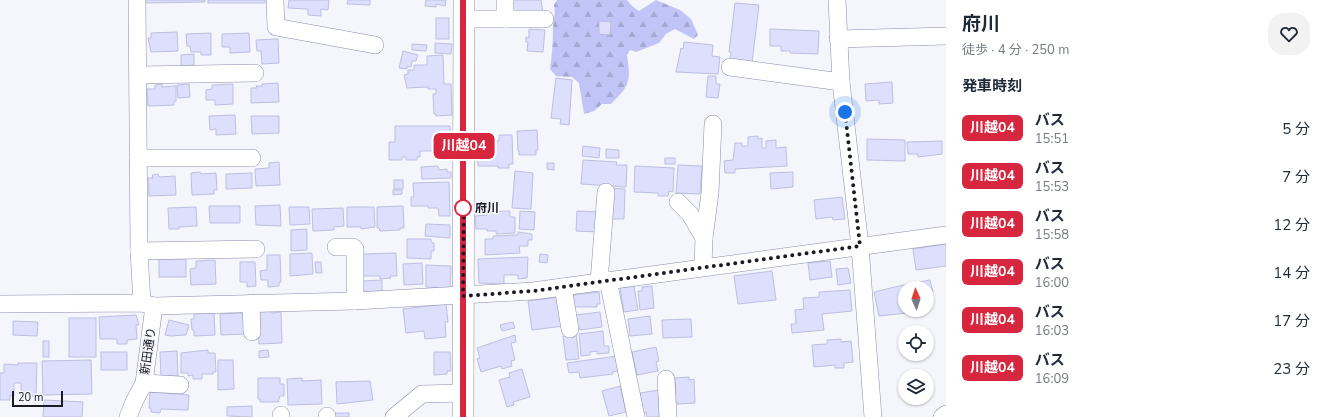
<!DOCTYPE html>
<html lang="ja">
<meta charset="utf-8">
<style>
:root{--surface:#fff;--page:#f2f2f3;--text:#1f2937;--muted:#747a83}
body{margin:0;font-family:"Nunito Sans","Noto Sans JP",sans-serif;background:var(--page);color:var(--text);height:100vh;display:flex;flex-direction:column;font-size:15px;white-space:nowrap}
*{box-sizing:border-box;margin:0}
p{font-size:13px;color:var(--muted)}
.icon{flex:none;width:22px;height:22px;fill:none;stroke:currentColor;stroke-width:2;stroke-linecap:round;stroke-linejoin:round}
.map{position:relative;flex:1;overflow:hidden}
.side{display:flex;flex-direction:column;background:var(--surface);width:380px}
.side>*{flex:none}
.badge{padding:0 8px;border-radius:6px;font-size:14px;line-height:26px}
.needle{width:26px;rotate:357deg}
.controls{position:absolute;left:898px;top:281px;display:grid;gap:8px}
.controls a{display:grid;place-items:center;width:36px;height:36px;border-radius:50%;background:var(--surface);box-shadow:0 1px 3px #0004;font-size:20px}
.scale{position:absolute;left:12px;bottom:10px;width:51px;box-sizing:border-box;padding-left:4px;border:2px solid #1a1b27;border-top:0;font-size:11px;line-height:14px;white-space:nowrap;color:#1a1b27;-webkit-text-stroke:3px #f5f5fc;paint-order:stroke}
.you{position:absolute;width:20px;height:20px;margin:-10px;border:3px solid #fff;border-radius:50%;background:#1a73e8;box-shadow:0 0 0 6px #1a73e833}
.map>.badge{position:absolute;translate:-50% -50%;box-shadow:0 0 0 2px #fff}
h2{padding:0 16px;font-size:15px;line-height:36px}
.round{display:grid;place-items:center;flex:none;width:42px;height:42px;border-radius:16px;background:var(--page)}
.overview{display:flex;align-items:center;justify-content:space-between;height:68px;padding:0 16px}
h1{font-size:19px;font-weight:700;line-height:30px}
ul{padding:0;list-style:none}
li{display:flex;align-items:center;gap:12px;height:48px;padding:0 16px}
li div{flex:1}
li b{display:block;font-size:15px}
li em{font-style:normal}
li .badge{min-width:44px;font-weight:700;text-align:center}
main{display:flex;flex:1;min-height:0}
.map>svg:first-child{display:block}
</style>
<main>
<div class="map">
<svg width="946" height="417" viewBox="0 0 946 417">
<defs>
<pattern id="forest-firs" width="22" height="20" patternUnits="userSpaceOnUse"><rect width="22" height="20" fill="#c1c4f6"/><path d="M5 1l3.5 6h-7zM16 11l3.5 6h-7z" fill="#a5a8d3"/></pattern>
</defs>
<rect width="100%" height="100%" fill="#f5f5fc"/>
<path fill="url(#forest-firs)" d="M557,0H627L632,6L639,11L656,0L680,10L691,19L698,35L694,39L675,29L666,34L659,43L636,52L630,50L627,55C631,82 630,85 611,104H602L594,111L584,114L579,83L572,77L556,76L550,69C552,55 553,42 553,27C553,19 556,15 554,5Z"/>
<g fill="#dddffc" stroke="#bcbfe1">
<path d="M146,0H205V2L146,3Z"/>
<rect x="208" y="0" width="57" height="3"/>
<path d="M289,0H329L328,10L321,9V16L308,15V9L288,8Z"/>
<path d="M348,0H370V5L347,4Z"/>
<path d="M426,0H446L445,6L436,4V7L425,6Z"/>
<path d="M512,0H541L543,12L512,11Z"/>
<path d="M735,3L759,5L752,63L730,60L731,52H729Z"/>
<rect x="436" y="18" width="13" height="21"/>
<path d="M599,21L611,22L610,35L599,34Z"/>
<path d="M529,29L545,30L543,52L527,51L528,42H526V37L529,38Z"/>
<path d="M770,29L819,31L818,54L790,53V51H781V46H770Z"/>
<path d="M177,32L178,51L151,52L148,38H151V33Z"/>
<path d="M211,33V55H201V52H191L190,46H187L186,34Z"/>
<path d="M249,33L250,52L230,53V47H222V34Z"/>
<path d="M278,39L279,63L262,64L261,51H257L256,40Z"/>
<path d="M684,42L713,45L712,56L720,57L718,74L676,72L681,48L683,49Z"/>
<path d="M435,43L452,44L451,54L435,53Z"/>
<path d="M412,44L427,45L426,51L412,50Z"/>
<path d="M403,51L418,55L416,61H412L411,67L407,66V69L399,68Z"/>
<path d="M194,54V65L181,66V55Z"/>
<path d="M443,55L444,84H451L452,115L436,116V114H434L433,94H436V89H428V87L407,88L404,75L408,74V70H414V65H427V56Z"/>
<path d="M708,76H716V84H720L718,98L706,97Z"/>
<path d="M556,78L572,80L569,125L560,124L561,119L551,118Z"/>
<path d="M892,82L893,103L879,104V100L866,101L865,84Z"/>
<path d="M278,83L279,102L251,103V88H257L256,86H262V84Z"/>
<path d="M162,84V87L176,86V101H174V105L148,106L147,89H155V85Z"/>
<path d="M189,84L190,97L178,98L177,85Z"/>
<path d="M233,84V104L215,105V100H206V90L212,89V85Z"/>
<path d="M235,115L236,134L216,135V129L210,130L209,116Z"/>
<path d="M251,116H279V133L252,134Z"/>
<path d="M395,126H450V154H442V151H420V157H417V160H406V157H402V160H389V142H395Z"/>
<path d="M537,130L538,150H536V155H519V151H518L517,131Z"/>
<path d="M499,135H512L513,164H509V168H498V166H478V161H476L475,151H478V142L499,141Z"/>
<path d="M758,136V139L762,138V148H766V141L776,140V148L786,147L787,166L735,169V173H725L724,161L733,160L735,143H742V146H748V137Z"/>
<path d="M867,139L905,140V161L867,160Z"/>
<path d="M942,141V154L918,157V154H908L907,142Z"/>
<path d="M583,146L600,148L599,158L582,156Z"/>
<path d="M606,149L619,150V158H606Z"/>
<rect x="665" y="158" width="10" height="6"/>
<path d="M583,160L617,162L616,165H627L626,187L581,184Z"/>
<path d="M279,162L280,185L256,186L255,169L269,168V163Z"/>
<path d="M547,163H554V170L547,169Z"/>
<path d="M678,165L702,166L700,194L676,193Z"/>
<path d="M438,166L439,170L447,169V172H451V178L422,179L421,167Z"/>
<path d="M635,166L674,168L673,192L669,191L668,196H658V193L634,192Z"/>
<path d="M515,171L533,173L531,209L512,208Z"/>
<path d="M200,172L201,174L216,173L217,190H214V194L192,195L191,173Z"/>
<path d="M793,172V187L771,189L770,173Z"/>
<path d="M252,173V188L226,189V174Z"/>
<path d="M158,174L159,177L175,176L176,195L149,196L148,178H153L152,175Z"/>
<rect x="394" y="180" width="9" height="9"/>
<path d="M449,182L450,216H439L438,208H428V206H411V197H414L413,183Z"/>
<path d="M611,188L625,189L624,219H610Z"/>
<path d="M393,190H402V194L393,195Z"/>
<path d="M842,197L845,219L833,220L832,217L816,219L814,200Z"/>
<path d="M280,205L281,226L256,225L255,206Z"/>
<path d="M209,206H240V223H210Z"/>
<path d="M403,206L404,228H400V230L380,231L379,228H377V207Z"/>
<path d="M196,207L197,226L179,227V229H169L168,208Z"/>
<path d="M289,207H309L310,224L290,225Z"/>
<path d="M347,207H374L375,227L361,229V227H347Z"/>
<path d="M343,208L344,226L334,227V230L313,231L312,209Z"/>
<path d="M510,211V217H515V233L496,234V231H487V229H476L475,216L487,215V212Z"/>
<path d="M520,211L535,212L534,230L519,229Z"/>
<path d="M577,211L600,212L599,232L576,231Z"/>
<path d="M426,224L450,225V238L425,236Z"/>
<path d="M307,229V250L291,251V230Z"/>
<path d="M518,232L532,234V240H528V246H519L520,253L485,255V239H493V236L518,235Z"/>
<path d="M407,239H431V242L434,243V251H431V259L407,258Z"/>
<path d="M946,244V266L916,270L913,249Z"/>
<path d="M312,253L313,274L290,276V254Z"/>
<path d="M396,253L397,276H390L391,278L380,279V276H363V254Z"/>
<path d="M540,254L548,255L547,263L539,262Z"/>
<path d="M267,255H280L281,282H279V286L268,287V280H261L260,271L267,270Z"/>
<path d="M528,257L527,278L518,279V275H504V284L479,283L478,259Z"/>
<rect x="159" y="259" width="27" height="18"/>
<path d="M215,260L216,284L191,285L190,269L196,268V261Z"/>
<path d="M830,261L832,277L810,280L808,263Z"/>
<path d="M240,262H255L256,286L247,287V282H240Z"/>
<path d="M315,262H321L322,273H316Z"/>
<path d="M422,263L423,284L404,285L403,264Z"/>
<path d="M426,265L451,266L450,288L426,287Z"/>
<path d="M848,268L851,283L838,285L836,269Z"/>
<path d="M772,271L776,300L738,304L734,276Z"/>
<path d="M382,280V291L364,292L363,281Z"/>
<path d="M930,280L933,292L927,293V288H914L913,283Z"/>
<path d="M912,283L913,288H905V310L907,313L879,316L874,292Z"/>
<path d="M634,286L638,310L624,312L620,288Z"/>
<path d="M652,286L654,308L640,310L638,291H642V287Z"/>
<path d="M850,290L852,311L822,314L824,330L792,333L791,324H796L795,310L804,309L803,298L819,297V292Z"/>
<path d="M599,292L600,304H597V307H575L573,295Z"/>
<path d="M560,297L564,326L532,330L528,301Z"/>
<path d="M446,304L448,322H445L446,337L425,339L424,331L406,333L403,309Z"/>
<path d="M271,311L272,313L281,312L282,343L259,344L258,312Z"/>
<path d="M600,312L602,327L580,330L579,327L577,328L576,315Z"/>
<path d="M214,313L215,335L194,336V330H192L191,319H194V314Z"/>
<path d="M243,313L246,334L221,335L220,314Z"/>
<path d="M136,315L139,325H136L137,339L127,340V344H117V339H100L99,317Z"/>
<path d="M650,316L652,334L630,336L628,319Z"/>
<rect x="69" y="318" width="27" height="39"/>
<path d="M691,319L692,337L663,338L662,320Z"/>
<path d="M169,320L189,325L186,335L171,336L165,335Z"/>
<path d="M13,321L38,322L37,336L13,335Z"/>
<path d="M513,322L515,328L502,331L500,325Z"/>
<path d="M603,331L604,346H609V353L597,354V351L590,352V355L581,356L579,334Z"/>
<path d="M576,334L579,359L566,360L563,336Z"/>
<path d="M515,335L516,342L511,343L515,360L511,361L512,366L502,369L501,366L481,372L477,359L480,358L477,348Z"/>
<path d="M841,339V342L851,341L853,362L844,363V368H835V365L814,367L812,345L827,344V340Z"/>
<rect x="43" y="341" width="6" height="16"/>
<path d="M656,347L659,361L656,362L658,371L637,375L632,352Z"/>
<path d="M208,350V353H215L216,372H213V374H202V379H193V375L188,376V373H181V353Z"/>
<path d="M268,350L269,357L259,358V351Z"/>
<path d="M177,351L178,376H161L160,352Z"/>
<rect x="101" y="352" width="26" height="18"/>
<path d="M434,352H450L451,371H447V374L434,375Z"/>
<path d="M617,356L618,371L612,372L613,374L580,378L579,372L569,373L567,363Z"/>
<path d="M91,360L92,394L43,395L42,361Z"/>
<path d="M218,360H233L234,389L218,390Z"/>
<path d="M18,363H37L36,396H21V383H14V396L10,395V400H0V373H4V364L18,365Z"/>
<path d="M522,369L530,397L513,402L514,405L507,407L499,380L510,377L509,373Z"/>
<path d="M689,377V380L694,379L695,403L677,404V402H673V393H676L675,378Z"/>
<path d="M258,378H280V384H284V396H280L278,402H260V399H258Z"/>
<path d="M302,378V381L321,380L322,404L288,405L287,379Z"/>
<path d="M370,381L373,400L337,404L336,382Z"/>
<path d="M620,386L626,412L609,416L602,391Z"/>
<path d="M659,390L660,398H658L661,415H659V417H647L646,412L643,413L640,393Z"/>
<path d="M150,392L189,395L188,410L161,409L160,413L151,412V408H149Z"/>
<path d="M44,400L83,402L82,417H43Z"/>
<path d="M252,406V417L227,416V407Z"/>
<rect x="334" y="413" width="15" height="4"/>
</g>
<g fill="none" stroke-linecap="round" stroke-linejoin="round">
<g stroke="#8a8cac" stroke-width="18">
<g id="minor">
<path d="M137,0L139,251L142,303"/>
<path d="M275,0L276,27L375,45"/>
<path d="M837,0L841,82L860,246L873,417"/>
<path d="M464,19H545"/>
<path d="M505,19V0"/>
<path d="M838,39L946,36"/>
<path d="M730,67L841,82"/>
<path d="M139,75L255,73"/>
<path d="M138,158H252"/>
<path d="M678,202L690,214L704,238"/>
<path d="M336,247H353L355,249V301"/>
<path d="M139,251L256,249"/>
<path d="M703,267L704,238L710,193L713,124"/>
<path d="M608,280L636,417"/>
<path d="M599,282L606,192"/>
<path d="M563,287L570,329"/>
<path d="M251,303L252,332"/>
<path d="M0,304L142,303L154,306L355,301L533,291L946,235"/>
<path d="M666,379L668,417"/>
<path d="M144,383L180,385"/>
<path d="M327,416V417"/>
<path d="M128,417L134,402L144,383L154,306"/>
<path d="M281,417V415"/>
<path d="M394,417L422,394L463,393"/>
<path d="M942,417L946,414"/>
</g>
</g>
<g stroke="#8a8cac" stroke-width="22">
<path id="major" d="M463,417L464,0"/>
</g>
<use href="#minor" stroke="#fff" stroke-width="17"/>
<use href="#major" stroke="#fff" stroke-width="21"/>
</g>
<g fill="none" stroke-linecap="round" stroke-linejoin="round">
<g stroke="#fff" stroke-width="9">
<path id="line" d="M463,417V0"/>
</g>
<use href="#line" stroke="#d7263d" stroke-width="6"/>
<path stroke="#1a1b27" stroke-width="4" stroke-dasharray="0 7.2" d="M463,208L464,202L463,296L533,291L860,246L845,112"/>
</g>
<circle fill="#fff" stroke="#d7263d" stroke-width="2" cx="463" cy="208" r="8"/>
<g text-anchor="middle" stroke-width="3.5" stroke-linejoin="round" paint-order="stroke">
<g font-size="12" font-weight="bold" fill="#1a1b27" stroke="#f5f5fc" text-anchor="start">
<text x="475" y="212">府川</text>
</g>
<g font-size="12" fill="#1a1b27" stroke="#f5f5fc">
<text transform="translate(148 351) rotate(-82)" y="4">新田通り</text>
</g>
</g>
</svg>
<div class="controls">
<a><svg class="needle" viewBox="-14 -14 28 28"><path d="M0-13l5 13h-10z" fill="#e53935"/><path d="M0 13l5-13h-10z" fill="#747a83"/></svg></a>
<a><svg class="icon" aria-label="locate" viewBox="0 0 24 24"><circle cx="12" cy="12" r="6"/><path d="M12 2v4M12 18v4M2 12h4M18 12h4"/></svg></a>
<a><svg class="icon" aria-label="layers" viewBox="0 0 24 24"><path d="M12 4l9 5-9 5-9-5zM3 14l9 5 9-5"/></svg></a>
</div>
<div class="scale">20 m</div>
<div class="you" style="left:845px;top:112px"></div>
<b class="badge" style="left:464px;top:146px;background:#d7263d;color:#fff">川越04</b>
</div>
<section class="side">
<div class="overview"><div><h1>府川</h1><p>徒歩 · 4 分 · 250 m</p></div><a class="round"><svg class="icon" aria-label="heart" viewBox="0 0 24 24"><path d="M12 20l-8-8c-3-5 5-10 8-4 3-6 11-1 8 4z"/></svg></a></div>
<h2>発車時刻</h2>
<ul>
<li><span class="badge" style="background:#d7263d;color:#fff">川越04</span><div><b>バス</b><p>15:51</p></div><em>5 分</em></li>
<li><span class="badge" style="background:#d7263d;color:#fff">川越04</span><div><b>バス</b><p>15:53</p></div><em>7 分</em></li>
<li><span class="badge" style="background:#d7263d;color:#fff">川越04</span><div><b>バス</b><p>15:58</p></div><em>12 分</em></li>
<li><span class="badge" style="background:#d7263d;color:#fff">川越04</span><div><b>バス</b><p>16:00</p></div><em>14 分</em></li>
<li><span class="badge" style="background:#d7263d;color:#fff">川越04</span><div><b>バス</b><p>16:03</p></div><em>17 分</em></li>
<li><span class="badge" style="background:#d7263d;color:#fff">川越04</span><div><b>バス</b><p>16:09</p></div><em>23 分</em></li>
</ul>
</section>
</main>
